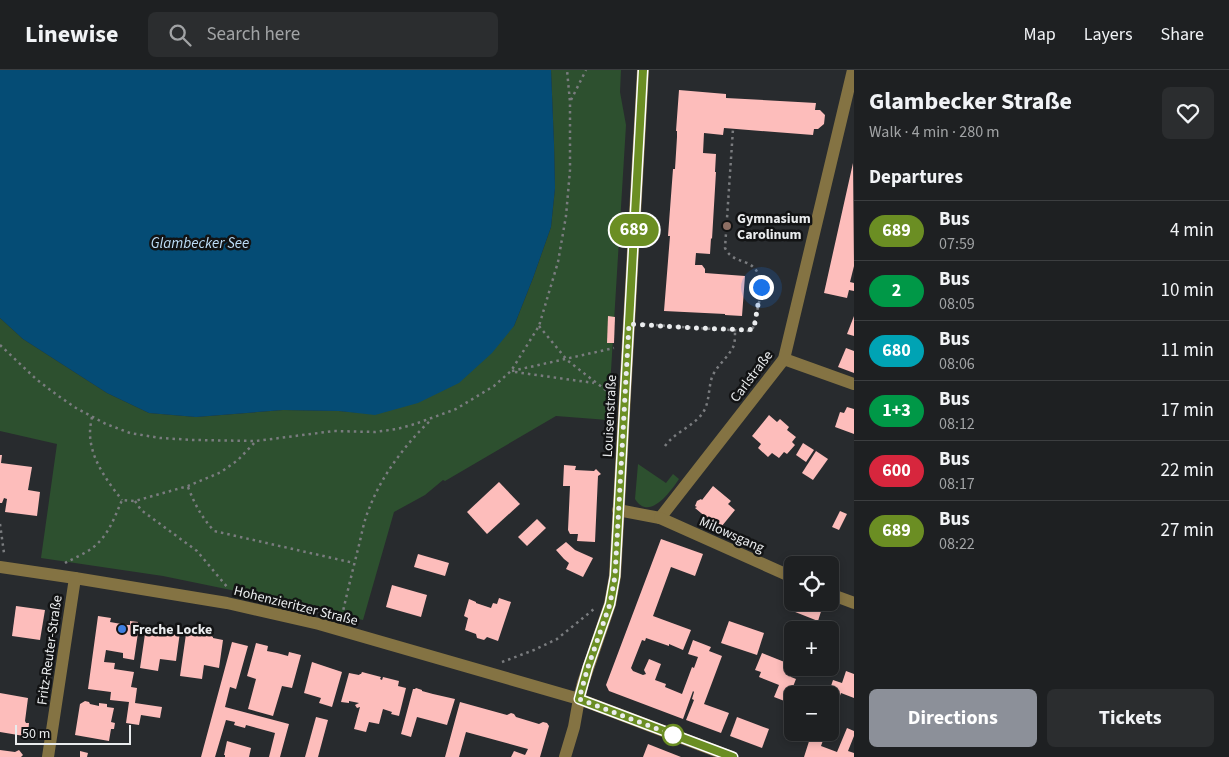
<!DOCTYPE html>
<meta charset="utf-8">
<style>
:root{--surface:#1e2022;--page:#2b2d2f;--text:#f1f3f6;--muted:#a1a3a5;--line:#3c3e40;--accent:#8c9099}
body{margin:0;font-family:"Source Sans 3",sans-serif;background:var(--page);color:var(--text);height:100vh;display:flex;flex-direction:column;font-size:19px;white-space:nowrap}
*{box-sizing:border-box;margin:0}
p{font-size:16px;color:var(--muted)}
.icon{flex:none;width:28px;height:28px;fill:none;stroke:currentColor;stroke-width:2;stroke-linecap:round;stroke-linejoin:round}
.map{position:relative;flex:1;overflow:hidden}
.side{display:flex;flex-direction:column;background:var(--surface);width:375px}
.side>*{flex:none}
.badge{padding:0 10px;border-radius:16px;font-size:18px;line-height:32px}
.fabs{position:absolute;left:784px;top:486px;display:grid;gap:10px}
.fabs a{display:grid;place-items:center;width:55px;height:55px;border-radius:8px;background:var(--surface);box-shadow:0 2px 8px #0003,0 0 0 1px var(--line);font-size:25px}
.scale{position:absolute;left:15px;bottom:12px;width:116px;box-sizing:border-box;padding-left:5px;border:2px solid #eaecee;border-top:0;font-size:14px;line-height:18px;white-space:nowrap;color:#eaecee;-webkit-text-stroke:4px #121314;paint-order:stroke}
.you{position:absolute;width:25px;height:25px;margin:-12px;border:4px solid #fff;border-radius:50%;background:#1a73e8;box-shadow:0 0 0 8px #1a73e833}
.map>.badge{position:absolute;translate:-50% -50%;box-shadow:0 0 0 2px #fff}
h2{padding:0 15px;font-size:19px;line-height:45px}
.round{display:grid;place-items:center;flex:none;width:52px;height:52px;border-radius:8px;background:var(--page)}
.overview{display:flex;align-items:center;justify-content:space-between;height:85px;padding:0 15px}
h1{font-size:24px;font-weight:700;line-height:38px}
.primary-button{display:flex;gap:10px;margin-top:auto;padding:10px 15px}
.primary-button a{flex:1;height:58px;border-radius:8px;background:var(--accent);color:#fff;font-size:20px;font-weight:700;line-height:58px;text-align:center}
.primary-button a+a{background:var(--page);color:var(--text)}
ul{padding:0;list-style:none}
li{display:flex;align-items:center;gap:15px;height:60px;padding:0 15px;border-top:1px solid var(--line)}
li div{flex:1}
li b{display:block;font-size:19px}
li em{font-style:normal}
li .badge{min-width:55px;font-weight:700;text-align:center}
header{display:flex;align-items:center;gap:30px;box-sizing:border-box;height:70px;padding:0 25px;background:var(--surface);border-bottom:1px solid var(--line)}
header strong{font-size:24px}
nav{display:flex;gap:28px;margin-inline-start:auto;font-size:18px}
.search{width:350px;height:45px;background:var(--page);display:flex;align-items:center;gap:12px;box-sizing:border-box;padding:0 18px;border-radius:8px;color:var(--muted);font-size:19px}
main{display:flex;flex:1;min-height:0}
.map>svg:first-child{display:block}
</style>
<header>
<strong>Linewise</strong>
<div class="search"><svg class="icon" aria-label="search" viewBox="0 0 24 24"><circle cx="10" cy="10" r="6"/><path d="M15 15l6 6"/></svg>Search here</div>
<nav><a>Map</a><a>Layers</a><a>Share</a></nav>
</header>
<main>
<div class="map">
<svg width="854" height="687" viewBox="0 0 854 687">
<rect width="100%" height="100%" fill="#282b2e"/>
<g fill="#2d502f">
<path d="M551,0H621L620,22L626,55L608,350L556,346L445,411L443,410L425,425L394,442L363,550L231,520L163,506L41,488L57,374L0,361V248L23,269L107,323L149,343L196,347L283,340L339,341L375,344L514,256L533,208L551,157L555,118L554,74Z"/>
<path d="M638,394L666,413L673,404L679,409C671,421 649,452 635,429Z"/>
</g>
<path fill="#054c75" d="M0,0H551L554,74L555,118L551,157L533,208L514,256L492,283L459,313L418,333L375,345L339,341L283,340L196,347L149,343L107,323L23,269L0,248Z"/>
<g fill="#fdbdbb">
<path d="M679,20L726,24V28L816,33L815,40H820L825,45L824,54L818,59H814L813,65L724,58L723,65L704,63L703,83L716,84L715,102H716L712,169L711,168L710,184L696,183L695,195H702L705,199V203L745,206L742,246L725,245V244L664,241L670,166H668L673,99H675L677,67V61H676Z"/>
<path d="M853,93L854,196L850,212L854,213V221L849,220L847,228L824,223Z"/>
<path d="M608,246L615,247L614,273H607Z"/>
<path d="M854,246V266L847,264Z"/>
<path d="M846,278L854,281V303L838,297Z"/>
<path d="M847,337L854,339V364L835,357L840,342L844,343Z"/>
<path d="M769,345L777,352L780,349L789,357L787,360L796,367L792,372L795,375L787,384L784,382L779,388L772,383L768,387L758,378L761,374L752,366Z"/>
<path d="M803,373L814,380L806,392L796,385Z"/>
<path d="M816,381L828,389L813,410L802,403Z"/>
<path d="M0,385H2L1,393L32,397L28,420L40,422L37,446L5,442L7,429L4,428L2,433H0Z"/>
<path d="M564,395L576,396L575,400L594,401L596,399L601,404L598,406L595,472L577,471L578,464H570L568,460L570,416H563Z"/>
<path d="M499,412L520,434L487,464L467,442Z"/>
<path d="M713,416L731,431L728,434L735,440L717,462L704,451L707,448L695,438L697,437L695,436L697,431L701,429L702,430Z"/>
<path d="M840,441L847,444L839,460L832,457Z"/>
<path d="M537,449L546,458L527,476L518,467Z"/>
<path d="M661,469L703,484L695,506L671,497L653,546L691,560L683,580L669,574V576L646,568L645,571L642,570L631,598L633,601L643,605L646,604L644,600L649,589L661,594L655,610L666,614L665,617L682,624L692,597L694,598L698,587L688,584L693,570L711,577L709,581L722,586L704,634L729,643L721,663L686,650L694,630L692,629L694,622L693,621L683,649L609,621L606,615Z"/>
<path d="M566,472L575,480L593,488L583,507L566,499L569,493L564,489L556,480Z"/>
<path d="M418,484L449,493L445,506L414,497Z"/>
<path d="M392,515L427,525L421,547L386,537Z"/>
<path d="M792,518V532H824L818,551L785,538Z"/>
<path d="M499,528L511,532L498,571L487,567L484,570L477,568L476,564L465,560L468,548L464,546L469,529L476,532V533L491,538L493,533L497,534Z"/>
<path d="M16,536L45,540L40,570L12,566Z"/>
<path d="M98,546L111,548L110,552L127,555H130V551L138,552V556H139L134,590L123,588V583L106,580L104,592L115,593L114,599L134,602L131,617L137,618L135,633L162,637L160,648L141,645L139,655L126,653L129,632L110,630L111,622L88,619Z"/>
<path d="M729,551L764,563L757,585L721,573Z"/>
<path d="M161,555L168,556L171,561L180,562L176,591L160,589L158,601L140,598L146,557L158,559Z"/>
<path d="M189,560L211,564V566L213,567V568L223,570L219,598L204,595L202,609L180,606L186,564H188Z"/>
<path d="M232,572L248,576L236,619L230,617L225,637L289,654L280,687H269L275,663L246,655L245,658L234,655L235,652L226,650L215,687H201Z"/>
<path d="M256,573L268,576L267,581L277,583L288,586L289,582L301,585L292,618L282,616L273,646L248,639L256,609L247,606Z"/>
<path d="M762,583L792,595V598H795L791,607L796,609L787,632L774,627L779,615L759,607L761,602L755,600Z"/>
<path d="M312,592L342,602L332,637L319,633L321,628L304,623Z"/>
<path d="M846,601L854,604V628L841,623L830,652V625H828L833,610L842,613Z"/>
<path d="M362,602L381,607L380,609L382,610L383,607L399,611L398,616L406,618L399,646L391,644L392,642L383,639L379,654L369,652L366,662L354,659L360,637L357,638L355,635L359,633L349,631V633L341,632L349,603L359,605L360,604H361Z"/>
<path d="M416,618L422,620V621L433,624L455,629L447,655L417,647L411,667L401,664L413,619H415Z"/>
<path d="M0,623L28,628L25,651L26,653H29L28,665L24,664V666L0,662Z"/>
<path d="M85,631L89,632L90,634L99,636V633L107,634V637L114,638L111,652L115,653L114,659H111L109,671L75,665L80,634Z"/>
<path d="M460,632L507,645L511,643L514,644L516,647L539,654L543,652L547,653L549,656L540,687H511L514,681L525,685L528,679L466,662L459,687H445Z"/>
<path d="M316,647L328,650L318,687H305Z"/>
<path d="M737,647L769,659L762,678L730,666Z"/>
<path d="M847,658L854,661V666L848,681L854,683V687H804L812,662H826L821,676L837,682Z"/>
<path d="M227,671L251,678L249,687H225V685H224Z"/>
<path d="M648,674L681,687H643Z"/>
<path d="M0,680L15,682L19,680L23,685L21,687H0Z"/>
<path d="M80,681L88,683L87,687H80Z"/>
</g>
<g fill="none" stroke-linecap="round" stroke-linejoin="round">
<g stroke="#7a7c7f" stroke-width="2.5" stroke-dasharray="2.5 4" stroke-linecap="butt">
<path d="M571,30L586,0"/>
<path d="M643,254L696,258L749,261L753,258C757,238 771,204 747,193C737,189 730,188 725,178L733,59"/>
<path d="M539,256L567,290L612,325"/>
<path d="M0,275L36,309L57,325L76,338L106,354L130,363L160,368L194,370L256,371L334,361L375,362L397,359L415,354L456,339L494,316L511,301L539,256L558,192L566,146L570,100V32L567,0"/>
<path d="M512,301L614,278"/>
<path d="M515,302L594,313"/>
<path d="M92,347C91,352 90,357 90,363C90,388 107,411 122,430"/>
<path d="M665,376C675,362 692,357 702,344C710,333 708,319 712,307C717,295 729,287 734,275C735,271 735,265 735,260"/>
<path d="M188,417C195,435 201,446 214,461L354,493"/>
<path d="M135,431L141,440L197,481L228,518"/>
<path d="M0,454L4,483"/>
<path d="M65,493C76,487 90,482 99,472C110,461 116,444 122,430L135,431L188,416L212,406L221,402L238,390L256,371"/>
<path d="M342,546C347,523 353,499 359,475C362,463 364,450 369,439C381,406 407,372 432,349"/>
<path d="M502,592L534,580L557,569L594,539"/>
</g>
<g stroke="#847343" stroke-width="12">
<path d="M784,289L854,314"/>
<path d="M618,440L660,448L784,289L853,0"/>
<path d="M660,448L792,507"/>
<path d="M0,497L75,508L227,533L319,554L579,629L732,687"/>
<path d="M830,524L854,533"/>
<path d="M48,687L75,508"/>
<path d="M565,687L574,657L579,629L583,613L610,534L615,506L643,0"/>
</g>
</g>
<g fill="none" stroke-linecap="round" stroke-linejoin="round">
<g stroke="#fff" stroke-width="11">
<path id="line" d="M643,0L615,506L610,534L588,597L579,629L733,687"/>
</g>
<use href="#line" stroke="#6b8e23" stroke-width="8"/>
<path stroke="#eaecee" stroke-width="5" stroke-dasharray="0 9" d="M673,665L579,629L588,597L610,534L615,506L629,254L696,258L749,260L754,258L761,217"/>
</g>
<circle fill="#8d6e63" stroke="#121314" stroke-width="2" cx="727" cy="156" r="5"/>
<circle fill="#3f7fe0" stroke="#121314" stroke-width="2" cx="122" cy="559" r="5"/>
<circle fill="#fff" stroke="#6b8e23" stroke-width="2.5" cx="673" cy="665" r="10"/>
<g text-anchor="middle" stroke-width="5" stroke-linejoin="round" paint-order="stroke">
<g font-size="14" font-weight="bold" fill="#eaecee" stroke="#121314" text-anchor="start">
<text x="737" y="153">Gymnasium<tspan x="737" dy="16">Carolinum</tspan></text>
<text x="132" y="564">Freche Locke</text>
</g>
<g font-size="14" fill="#eaecee" stroke="#121314">
<text transform="translate(751 306) rotate(-53)" y="5">Carlstraße</text>
<text transform="translate(609 346) rotate(-87)" y="5">Louisenstraße</text>
<text transform="translate(732 464) rotate(24)" y="5">Milowsgang</text>
<text transform="translate(296 535) rotate(14)" y="5">Hohenzieritzer Straße</text>
<text transform="translate(49 580) rotate(-82)" y="5">Fritz-Reuter-Straße</text>
</g>
<g font-size="15" font-style="italic" fill="#bdddf7" stroke="#121314">
<text x="200" y="178">Glambecker See</text>
</g>
</g>
</svg>
<div class="fabs">
<a><svg class="icon" aria-label="locate" viewBox="0 0 24 24"><circle cx="12" cy="12" r="6"/><path d="M12 2v4M12 18v4M2 12h4M18 12h4"/></svg></a>
<a>+</a>
<a>−</a>
</div>
<div class="scale">50 m</div>
<div class="you" style="left:761px;top:217px"></div>
<b class="badge" style="left:634px;top:160px;background:#6b8e23;color:#fff">689</b>
</div>
<section class="side">
<div class="overview"><div><h1>Glambecker Straße</h1><p>Walk · 4 min · 280 m</p></div><a class="round"><svg class="icon" aria-label="heart" viewBox="0 0 24 24"><path d="M12 20l-8-8c-3-5 5-10 8-4 3-6 11-1 8 4z"/></svg></a></div>
<h2>Departures</h2>
<ul>
<li><span class="badge" style="background:#6b8e23;color:#fff">689</span><div><b>Bus</b><p>07:59</p></div><em>4 min</em></li>
<li><span class="badge" style="background:#009847;color:#fff">2</span><div><b>Bus</b><p>08:05</p></div><em>10 min</em></li>
<li><span class="badge" style="background:#00a3b4;color:#fff">680</span><div><b>Bus</b><p>08:06</p></div><em>11 min</em></li>
<li><span class="badge" style="background:#009847;color:#fff">1+3</span><div><b>Bus</b><p>08:12</p></div><em>17 min</em></li>
<li><span class="badge" style="background:#d7263d;color:#fff">600</span><div><b>Bus</b><p>08:17</p></div><em>22 min</em></li>
<li><span class="badge" style="background:#6b8e23;color:#fff">689</span><div><b>Bus</b><p>08:22</p></div><em>27 min</em></li>
</ul>
<div class="primary-button"><a>Directions</a><a>Tickets</a></div>
</section>
</main>
